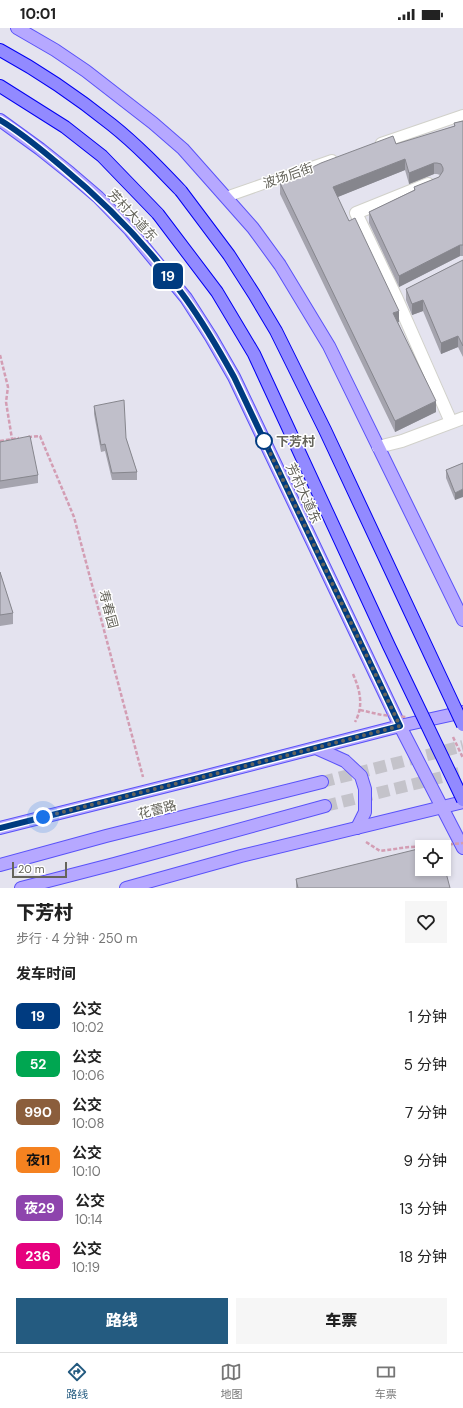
<!DOCTYPE html>
<html lang="zh">
<meta charset="utf-8">
<style>
:root{--surface:#fff;--page:#f6f6f6;--text:#222;--muted:#767676;--line:#e0e0e0;--accent:#245b80}
body{margin:0;font-family:"DM Sans","Noto Sans SC",sans-serif;background:var(--page);color:var(--text);height:100vh;display:flex;flex-direction:column;font-size:15px;white-space:nowrap}
*{box-sizing:border-box;margin:0}
p{font-size:13px;color:var(--muted)}
.icon{flex:none;width:22px;height:22px;fill:none;stroke:currentColor;stroke-width:2;stroke-linecap:round;stroke-linejoin:round}
.map{position:relative;height:860px;overflow:hidden}
.panel{display:flex;flex-direction:column;background:var(--surface);flex:1}
.panel>*{flex:none}
.badge{padding:0 8px;border-radius:6px;font-size:14px;line-height:26px}
.fabs{position:absolute;left:415px;top:812px;display:grid;gap:8px}
.fabs a{display:grid;place-items:center;width:36px;height:36px;border-radius:0px;background:var(--surface);box-shadow:0 2px 6px #0003;font-size:20px}
.scale{position:absolute;left:12px;bottom:10px;width:55px;box-sizing:border-box;padding-left:4px;border:2px solid #65645b;border-top:0;font-size:11px;line-height:14px;white-space:nowrap;color:#65645b;-webkit-text-stroke:3px #fff;paint-order:stroke}
.you{position:absolute;width:20px;height:20px;margin:-10px;border:3px solid #fff;border-radius:50%;background:#1a73e8;box-shadow:0 0 0 6px #1a73e833}
.map>.badge{position:absolute;translate:-50% -50%;box-shadow:0 0 0 2px #fff}
h2{padding:0 16px;font-size:15px;line-height:36px}
.round{display:grid;place-items:center;flex:none;width:42px;height:42px;border-radius:0px;background:var(--page)}
.overview{display:flex;align-items:center;justify-content:space-between;height:68px;padding:0 16px}
h1{font-size:19px;font-weight:800;line-height:30px}
.action{display:flex;gap:8px;margin-top:auto;padding:8px 16px}
.action a{flex:1;height:46px;border-radius:0px;background:var(--accent);color:#fff;font-size:16px;font-weight:800;line-height:46px;text-align:center}
.action a+a{background:var(--page);color:var(--text)}
ul{padding:0;list-style:none}
li{display:flex;align-items:center;gap:12px;height:48px;padding:0 16px}
li div{flex:1}
li b{display:block;font-size:15px}
li em{font-style:normal}
li .badge{min-width:44px;font-weight:700;text-align:center}
.status{display:flex;justify-content:space-between;align-items:center;height:28px;padding:0 20px;background:var(--surface);direction:ltr}
.status svg{height:11px;fill:currentColor}
.menu{display:flex;justify-content:space-around;align-items:center;height:56px;border-top:1px solid var(--line);background:var(--surface);font-size:11px;color:var(--muted)}
.menu a{display:grid;justify-items:center;gap:2px}
.menu .on{color:var(--accent)}
.map>svg:first-child{display:block}
</style>
<div class="status"><b>10:01</b><svg viewBox="0 0 49 12"><path d="M0 12V9h3v3zM5 12V6h3v6zM10 12V3h3v9zM15 12V0h3v12zM26 1h20v11H26zM47 4h2v5h-2z"/></svg></div>
<div class="map">
<svg width="463" height="860" viewBox="0 0 463 860">
<rect width="100%" height="100%" fill="#e4e3ef"/>
<g fill="none" stroke-linecap="round" stroke-linejoin="round">
<g stroke="#c4c3ca" stroke-width="12" stroke-dasharray="12 6" stroke-linecap="butt">
<path d="M322,754L463,718"/>
<path d="M325,778L463,744"/>
</g>
<g stroke="#d1d1ca" stroke-width="12">
<g id="lane">
<path d="M381,115L463,87"/>
<path d="M226,169L332,132"/>
</g>
</g>
<g stroke="#d1d1ca" stroke-width="14">
<g id="street">
<path d="M428,156L356,185L396,269L451,394"/>
<path d="M378,419L402,413L463,390"/>
</g>
</g>
<g stroke="#5952f9" stroke-width="14">
<g id="primary">
<path d="M17,0L55,22L86,43L153,95L183,121L253,200L280,237L329,318L463,592"/>
<path d="M0,92L40,121L70,145L98,169L130,202L186,270L211,309L234,349L400,698L463,820"/>
<path d="M316,720L345,733L361,748L365,761V784L357,800"/>
<path d="M0,800L195,751L400,698L463,684"/>
<path d="M0,837L106,808L322,754"/>
<path d="M21,860L114,836L325,778"/>
<path d="M126,860L241,828L463,774"/>
</g>
</g>
<g stroke="#0200f2" stroke-width="14">
<g id="highway">
<path d="M0,22C39,43 77,69 112,97C137,117 159,140 181,163"/>
<path d="M0,58L65,99L102,128L158,186"/>
</g>
</g>
<g stroke="#d39db3" stroke-width="2.5" stroke-dasharray="4 2" stroke-linecap="butt">
<path d="M0,327L8,359L6,374L12,411"/>
<path d="M28,409L40,408L74,489L143,749"/>
<path d="M0,413L19,410"/>
<path d="M353,646C360,662 364,678 355,694"/>
<path d="M366,814L380,823L409,819L443,817"/>
</g>
<use href="#lane" stroke="#fff" stroke-width="10"/>
<use href="#street" stroke="#fff" stroke-width="12"/>
<use href="#primary" stroke="#b6a8ff" stroke-width="12"/>
<use href="#highway" stroke="#928aff" stroke-width="12"/>
<g stroke="#0200f2" stroke-width="14" stroke-linecap="butt">
<g id="highway-bridge">
<path d="M181,163L229,227L254,266L276,303L325,402L463,697"/>
<path d="M158,186L217,264L254,326L389,618L463,772"/>
</g>
</g>
<g stroke="#d39db3" stroke-width="2.5" stroke-dasharray="4 2" stroke-linecap="butt">
<path d="M360,682L382,687L406,689"/>
<path d="M453,709L463,730"/>
<path d="M443,817L463,815"/>
</g>
<use href="#highway-bridge" stroke="#928aff" stroke-width="12"/>
</g>
<g fill="#a5a4ae">
<path d="M463,93V228H460L399,259L369,195V184L414,162V159L439,149L440,147L437,146H434L409,156L405,142L337,169L399,294H398L436,384L395,404L280,166V155L454,98V95Z"/>
<path d="M463,232V329L458,319L441,326L423,283L412,287L406,272V261Z"/>
<path d="M94,378L126,410L137,444V452H112L105,423L101,424L94,386Z"/>
<path d="M0,414L38,447V455L0,461Z"/>
<path d="M463,435L455,472L446,450V442Z"/>
<path d="M0,544L13,585V596L0,598Z"/>
<path d="M296,851L450,860H296Z"/>
</g>
<g fill="#86868d">
<path d="M405,131V142L333,171V159Z"/>
<path d="M434,135V146L409,156V145Z"/>
<path d="M460,217V228L399,259V248Z"/>
<path d="M423,272V283L412,287V276Z"/>
<path d="M399,283V294L393,296V285Z"/>
<path d="M458,308V319L441,326V315Z"/>
<path d="M436,373V384L395,404V393Z"/>
<path d="M463,461V469L455,472V465Z"/>
</g>
<g fill="#c0bfca" stroke="#86868d">
<path d="M463,93V217H460L399,248L369,184L415,162L414,159L439,149L443,143V140L441,136L437,135H434L409,145L405,131L333,159L349,193L355,190L399,283L393,285L436,373L395,393L280,155L321,135L393,108L396,116L455,98L454,95Z"/>
<path d="M463,232V318L458,308L441,315L423,272L412,276L406,261Z"/>
<path d="M124,372L126,410L137,444L112,445L105,416L101,417L94,378Z"/>
<path d="M30,408L38,447L0,453V414Z"/>
<path d="M463,435V461L455,465L446,442Z"/>
<path d="M0,544L13,585L0,587Z"/>
<path d="M439,816L440,819H427Z"/>
<path d="M422,820V841H444V837L450,860H298L296,851Z"/>
</g>
<g fill="none" stroke-linecap="round" stroke-linejoin="round">
<g stroke="#fff" stroke-width="9">
<path id="line" d="M0,92C22,105 42,122 61,138C108,177 151,221 186,271C204,296 219,322 234,349L400,698L195,751L0,800"/>
</g>
<use href="#line" stroke="#003b80" stroke-width="6"/>
<path stroke="#65645b" stroke-width="4" stroke-dasharray="0 7.2" d="M43,789L195,751L400,698L263,410L264,413"/>
</g>
<circle fill="#fff" stroke="#003b80" stroke-width="2" cx="264" cy="413" r="8"/>
<g text-anchor="middle" stroke-width="3" stroke-linejoin="round" paint-order="stroke">
<g font-size="13" fill="#65645b" stroke="#fff">
<text transform="translate(288 147) rotate(-19)" y="5">波场后街</text>
<text transform="translate(133 187) rotate(47)" y="5">芳村大道东</text>
<text transform="translate(304 465) rotate(65)" y="5">芳村大道东</text>
<text transform="translate(109 581) rotate(75)" y="5">寿春园</text>
<text transform="translate(157 781) rotate(-14)" y="5">花蕾路</text>
</g>
<g font-size="13" font-weight="bold" fill="#65645b" stroke="#fff" text-anchor="start">
<text x="276" y="418">下芳村</text>
</g>
</g>
</svg>
<div class="fabs">
<a><svg class="icon" aria-label="locate" viewBox="0 0 24 24"><circle cx="12" cy="12" r="6"/><path d="M12 2v4M12 18v4M2 12h4M18 12h4"/></svg></a>
</div>
<div class="scale">20 m</div>
<div class="you" style="left:43px;top:789px"></div>
<b class="badge" style="left:168px;top:248px;background:#003b80;color:#fff">19</b>
</div>
<section class="panel">
<div class="overview"><div><h1>下芳村</h1><p>步行 · 4 分钟 · 250 m</p></div><a class="round"><svg class="icon" aria-label="heart" viewBox="0 0 24 24"><path d="M12 20l-8-8c-3-5 5-10 8-4 3-6 11-1 8 4z"/></svg></a></div>
<h2>发车时间</h2>
<ul>
<li><span class="badge" style="background:#003b80;color:#fff">19</span><div><b>公交</b><p>10:02</p></div><em>1 分钟</em></li>
<li><span class="badge" style="background:#00a651;color:#fff">52</span><div><b>公交</b><p>10:06</p></div><em>5 分钟</em></li>
<li><span class="badge" style="background:#8b5e3c;color:#fff">990</span><div><b>公交</b><p>10:08</p></div><em>7 分钟</em></li>
<li><span class="badge" style="background:#f58220;color:#111">夜11</span><div><b>公交</b><p>10:10</p></div><em>9 分钟</em></li>
<li><span class="badge" style="background:#8e44ad;color:#fff">夜29</span><div><b>公交</b><p>10:14</p></div><em>13 分钟</em></li>
<li><span class="badge" style="background:#e6007e;color:#fff">236</span><div><b>公交</b><p>10:19</p></div><em>18 分钟</em></li>
</ul>
<div class="action"><a>路线</a><a>车票</a></div>
</section>
<nav class="menu">
<a class="on"><svg class="icon" aria-label="directions" viewBox="0 0 24 24"><path d="M12 3l9 9-9 9-9-9zM9 14v-3h6M13 9l2 2-2 2"/></svg>路线</a>
<a><svg class="icon" aria-label="map" viewBox="0 0 24 24"><path d="M3 6l6-2 6 2 6-2v14l-6 2-6-2-6 2zM9 4v14M15 6v14"/></svg>地图</a>
<a><svg class="icon" aria-label="tickets" viewBox="0 0 24 24"><path d="M3 7h18v10H3zM15 7v10"/></svg>车票</a>
</nav>
